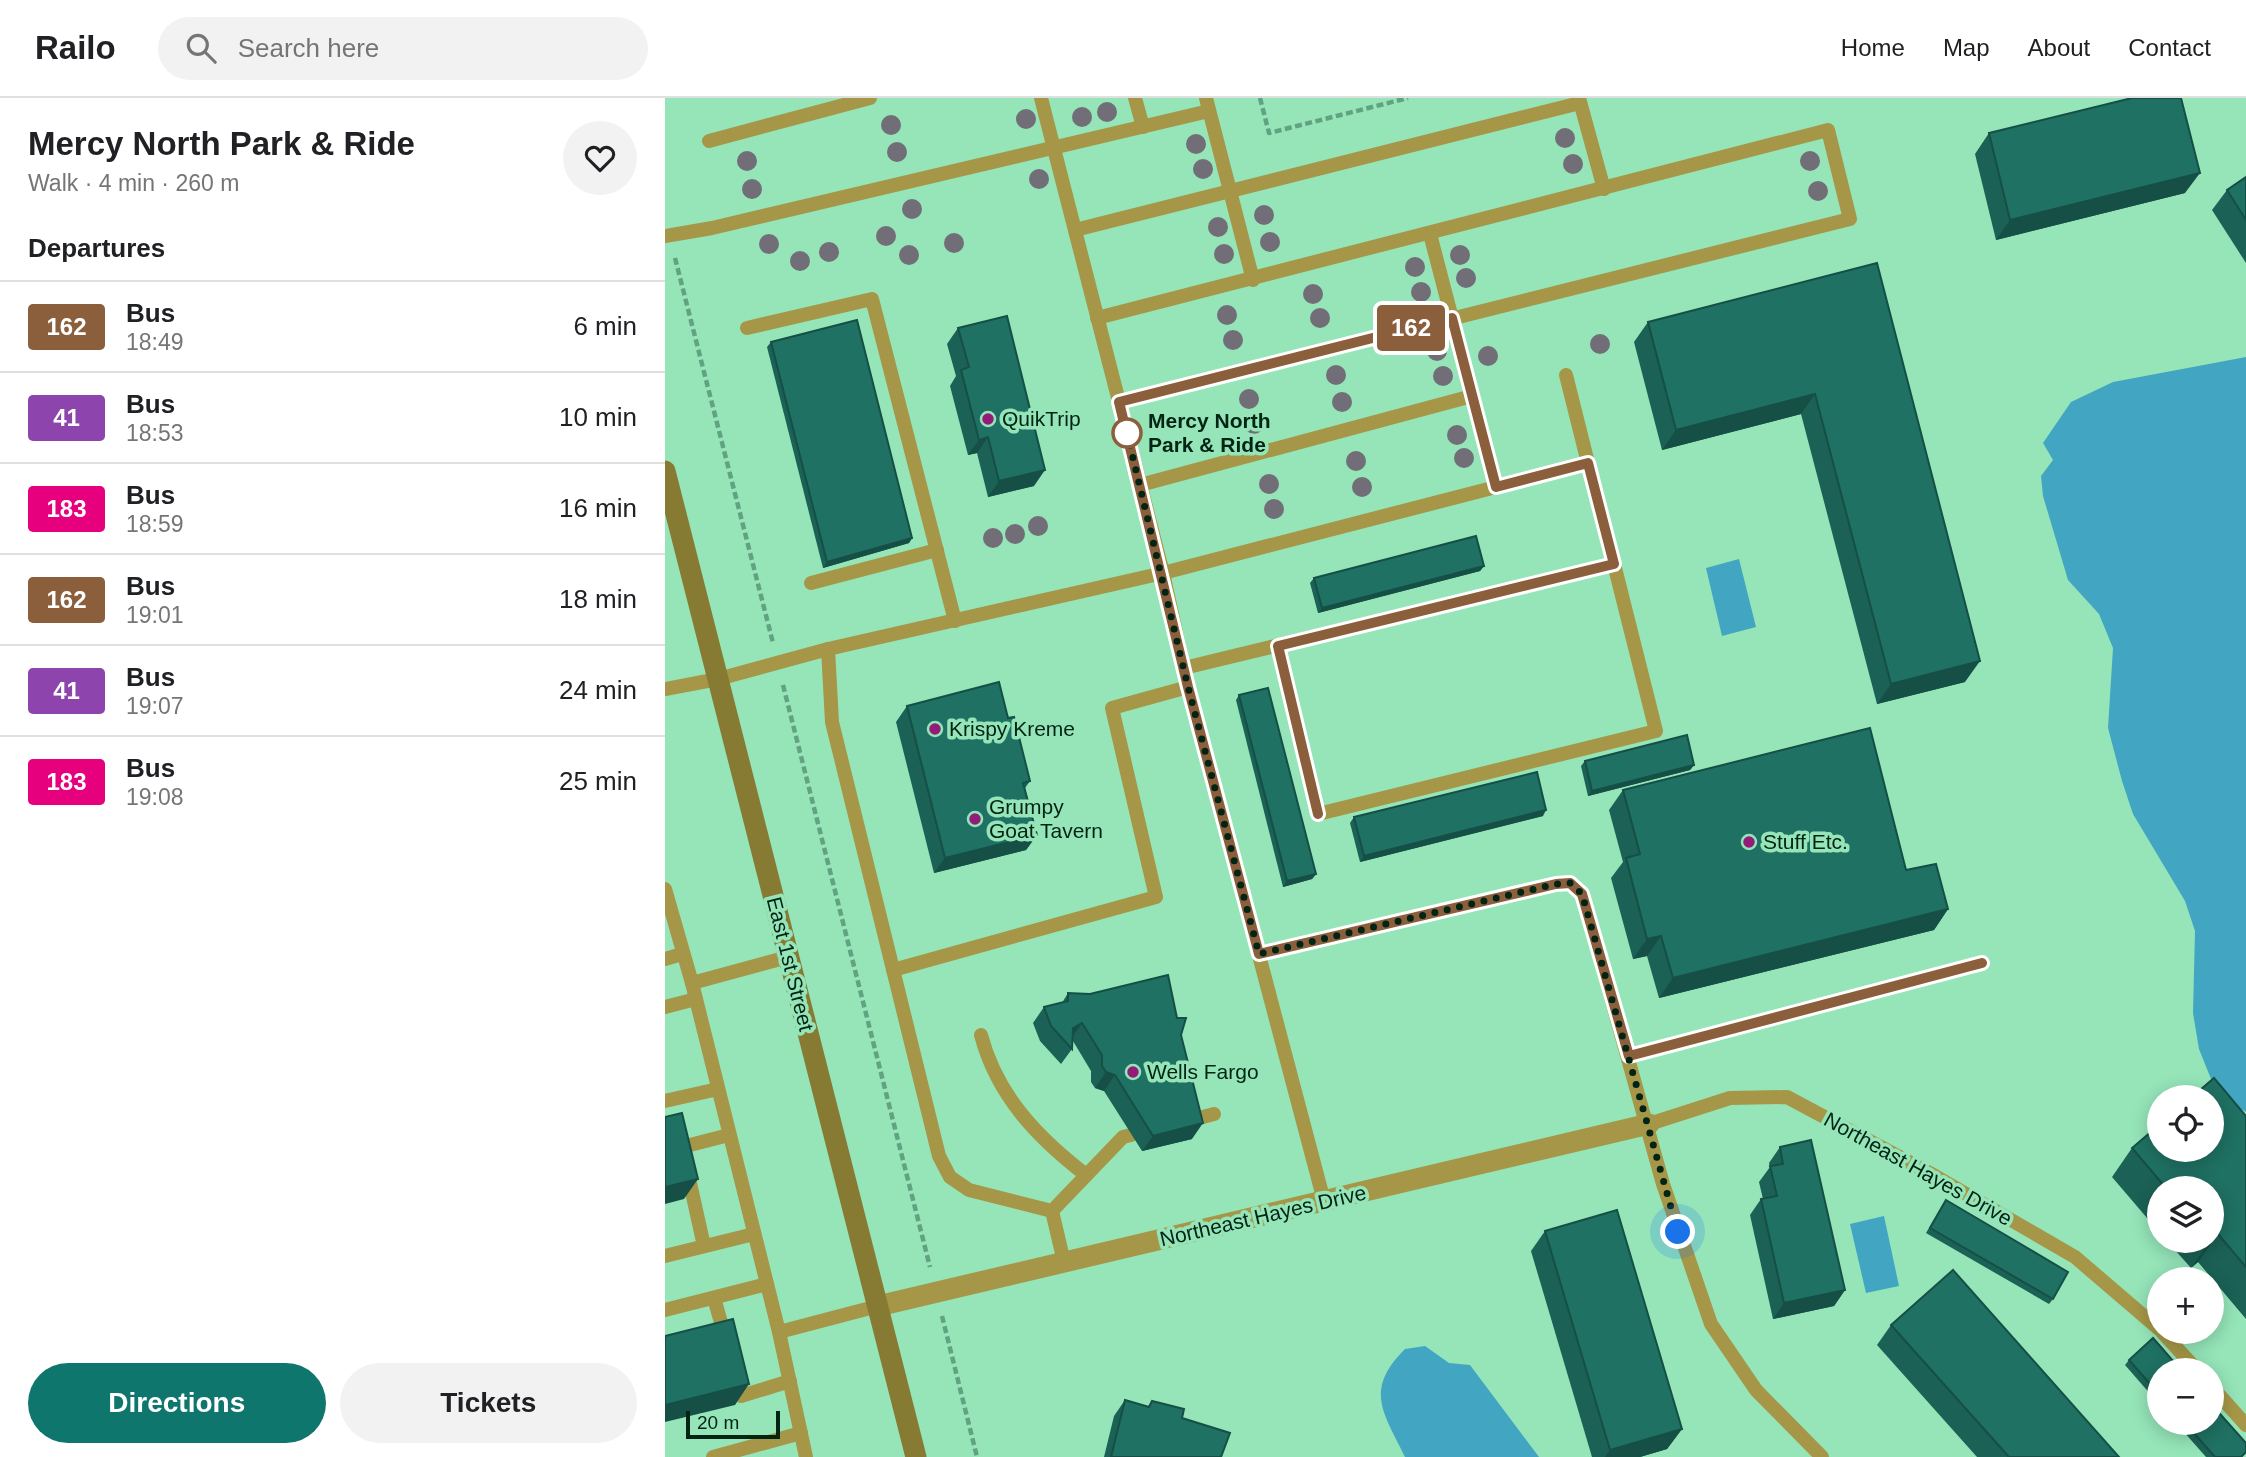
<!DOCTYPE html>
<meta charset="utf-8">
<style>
:root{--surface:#fff;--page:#f2f2f2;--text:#202124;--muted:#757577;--line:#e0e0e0;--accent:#0f766e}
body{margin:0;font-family:Helvetica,sans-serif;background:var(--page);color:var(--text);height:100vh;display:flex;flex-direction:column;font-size:26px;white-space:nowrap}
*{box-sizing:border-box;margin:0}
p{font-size:23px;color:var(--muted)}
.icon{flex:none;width:38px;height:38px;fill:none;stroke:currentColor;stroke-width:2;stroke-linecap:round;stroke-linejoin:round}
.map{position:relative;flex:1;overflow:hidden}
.drawer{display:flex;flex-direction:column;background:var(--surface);width:665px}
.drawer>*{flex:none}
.badge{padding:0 14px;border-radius:5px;font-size:24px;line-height:46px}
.buttons{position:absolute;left:1482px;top:987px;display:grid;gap:14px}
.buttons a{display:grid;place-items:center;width:77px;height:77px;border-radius:50%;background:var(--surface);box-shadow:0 4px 18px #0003;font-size:35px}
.scale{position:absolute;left:21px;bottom:18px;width:94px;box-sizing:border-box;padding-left:7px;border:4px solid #022414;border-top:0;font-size:19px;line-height:24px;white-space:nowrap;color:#022414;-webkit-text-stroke:5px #95e5b9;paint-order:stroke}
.you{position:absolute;width:35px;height:35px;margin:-18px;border:5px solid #fff;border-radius:50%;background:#1a73e8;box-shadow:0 0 0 10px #1a73e833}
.map>.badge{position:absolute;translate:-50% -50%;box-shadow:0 0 0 4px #fff}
h2{padding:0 28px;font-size:26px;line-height:63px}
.round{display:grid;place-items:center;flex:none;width:74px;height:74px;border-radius:37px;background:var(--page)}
.headline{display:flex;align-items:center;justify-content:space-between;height:119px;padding:0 28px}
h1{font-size:33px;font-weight:700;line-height:52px}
.primary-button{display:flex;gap:14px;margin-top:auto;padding:14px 28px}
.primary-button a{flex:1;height:80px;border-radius:42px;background:var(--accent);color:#fff;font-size:28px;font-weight:700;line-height:80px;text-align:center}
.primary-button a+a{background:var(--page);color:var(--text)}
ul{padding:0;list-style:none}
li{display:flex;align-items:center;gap:21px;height:91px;padding:0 28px;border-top:2px solid var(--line)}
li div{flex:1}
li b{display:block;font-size:26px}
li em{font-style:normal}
li .badge{min-width:77px;font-weight:700;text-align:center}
header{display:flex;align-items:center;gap:42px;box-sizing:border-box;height:98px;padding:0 35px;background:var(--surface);border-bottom:2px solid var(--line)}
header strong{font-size:33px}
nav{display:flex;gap:38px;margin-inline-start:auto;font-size:24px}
.search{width:490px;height:63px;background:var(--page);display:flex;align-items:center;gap:18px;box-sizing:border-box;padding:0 24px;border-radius:38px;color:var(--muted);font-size:26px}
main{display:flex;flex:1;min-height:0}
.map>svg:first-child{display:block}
</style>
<header>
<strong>Railo</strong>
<div class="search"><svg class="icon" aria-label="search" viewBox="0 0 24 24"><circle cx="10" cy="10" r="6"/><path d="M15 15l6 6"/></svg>Search here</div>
<nav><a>Home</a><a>Map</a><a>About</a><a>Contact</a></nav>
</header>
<main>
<section class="drawer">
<div class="headline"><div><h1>Mercy North Park &amp; Ride</h1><p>Walk · 4 min · 260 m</p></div><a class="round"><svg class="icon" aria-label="heart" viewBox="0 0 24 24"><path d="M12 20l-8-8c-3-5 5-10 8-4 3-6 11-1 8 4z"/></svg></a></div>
<h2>Departures</h2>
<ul>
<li><span class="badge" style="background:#8b5e3c;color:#fff">162</span><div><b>Bus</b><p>18:49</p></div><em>6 min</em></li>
<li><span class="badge" style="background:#8e44ad;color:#fff">41</span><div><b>Bus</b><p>18:53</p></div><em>10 min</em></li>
<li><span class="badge" style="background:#e6007e;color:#fff">183</span><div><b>Bus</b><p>18:59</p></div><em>16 min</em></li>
<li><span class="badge" style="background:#8b5e3c;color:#fff">162</span><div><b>Bus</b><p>19:01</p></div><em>18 min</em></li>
<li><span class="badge" style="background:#8e44ad;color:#fff">41</span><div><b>Bus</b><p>19:07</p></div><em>24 min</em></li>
<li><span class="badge" style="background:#e6007e;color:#fff">183</span><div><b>Bus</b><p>19:08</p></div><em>25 min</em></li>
</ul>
<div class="primary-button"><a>Directions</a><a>Tickets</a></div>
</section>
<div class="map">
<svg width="1581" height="1359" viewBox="0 0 1581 1359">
<rect width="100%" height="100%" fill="#95e5b9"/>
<g fill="#42a6c2">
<path d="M1581,259V1014L1552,996L1534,951L1528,915L1530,833L1520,803L1468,716L1457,683L1443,630L1448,550L1434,516L1403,482L1378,398L1376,378L1388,362L1378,345L1406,304L1448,284Z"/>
<path d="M1074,461L1091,529L1057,538L1041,470Z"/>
<path d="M1219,1118L1234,1188L1201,1195L1185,1126Z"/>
<path d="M760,1248L784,1265L805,1267L874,1359H740C718,1314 699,1292 740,1251Z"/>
</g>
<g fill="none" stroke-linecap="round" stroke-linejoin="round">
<g stroke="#62a280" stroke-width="4.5" stroke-dasharray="7 3.5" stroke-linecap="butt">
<path d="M595,0L604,35L743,0"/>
<path d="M10,160L108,545"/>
<path d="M118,587L265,1169"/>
<path d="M277,1218L312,1359"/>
</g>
<g stroke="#a59747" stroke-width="14">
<path d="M376,0L498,475L523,589L659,1103"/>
<path d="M470,0L478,29"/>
<path d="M541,0L588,182"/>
<path d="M914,0L939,91"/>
<path d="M44,43L205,0"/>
<path d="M410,132L915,5"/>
<path d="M0,138L47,130L544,13"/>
<path d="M432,220L1163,32L1185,121L454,304"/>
<path d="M82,230L207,201L290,523"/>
<path d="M901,277L923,365"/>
<path d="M475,387L807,298"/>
<path d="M146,485L272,452"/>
<path d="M613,548L653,716L991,633L949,466"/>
<path d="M163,551L167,624L274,1058L285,1079L304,1092L387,1113L399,1164"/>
<path d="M519,570L949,466L923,365L831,389"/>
<path d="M0,591L53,581L163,551L498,475L831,389L765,136"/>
<path d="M0,791L27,885"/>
<path d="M594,856L891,786L905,785L917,796L998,1086L1046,1226L1091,1292L1157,1359"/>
<path d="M123,859L27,885L114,1234L141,1359"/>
<path d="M0,861L17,856"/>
<path d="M228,872L491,799L447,610L523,589"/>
<path d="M0,909L31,901"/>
<path d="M316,937C332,998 373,1040 421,1077"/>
<path d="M964,958L1317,865"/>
<path d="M0,1003L53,991"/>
<path d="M523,1023L549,1016"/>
<path d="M984,1026L1065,1000L1122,999L1270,1078L1410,1159L1494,1231"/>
<path d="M387,1113L458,1039L466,1037"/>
<path d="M39,1148L17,1049L64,1037"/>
<path d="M0,1158L89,1136"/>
<path d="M49,1200L61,1242"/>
<path d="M0,1212L102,1186"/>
<path d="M114,1234L213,1208"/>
<path d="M1497,1234L1532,1272"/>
<path d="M71,1279L76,1298L125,1283"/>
<path d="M1547,1289L1581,1327"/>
<path d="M48,1359L136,1335"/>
</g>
<path stroke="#a59747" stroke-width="21" d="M213,1208L984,1026"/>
<path stroke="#877a33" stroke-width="21" d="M0,373L251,1359"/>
</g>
<g fill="#716e78">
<circle cx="442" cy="14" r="10"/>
<circle cx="417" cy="19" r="10"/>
<circle cx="361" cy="21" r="10"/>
<circle cx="226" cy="27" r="10"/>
<circle cx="900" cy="40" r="10"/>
<circle cx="531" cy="46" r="10"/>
<circle cx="232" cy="54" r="10"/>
<circle cx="82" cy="63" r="10"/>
<circle cx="1145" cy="63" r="10"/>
<circle cx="908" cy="66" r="10"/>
<circle cx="538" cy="71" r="10"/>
<circle cx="374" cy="81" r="10"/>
<circle cx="87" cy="91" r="10"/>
<circle cx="1153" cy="93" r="10"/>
<circle cx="247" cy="111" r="10"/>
<circle cx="599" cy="117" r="10"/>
<circle cx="553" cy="129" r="10"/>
<circle cx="221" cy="138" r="10"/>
<circle cx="605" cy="144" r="10"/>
<circle cx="289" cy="145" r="10"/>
<circle cx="104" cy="146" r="10"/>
<circle cx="164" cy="154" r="10"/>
<circle cx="559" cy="156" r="10"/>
<circle cx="244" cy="157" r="10"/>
<circle cx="795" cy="157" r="10"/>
<circle cx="135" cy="163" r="10"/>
<circle cx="750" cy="169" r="10"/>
<circle cx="801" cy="180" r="10"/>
<circle cx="756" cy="194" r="10"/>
<circle cx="648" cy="196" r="10"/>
<circle cx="562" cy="217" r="10"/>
<circle cx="655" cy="220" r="10"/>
<circle cx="568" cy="242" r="10"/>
<circle cx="935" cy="246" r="10"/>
<circle cx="772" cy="253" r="10"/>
<circle cx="823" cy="258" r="10"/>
<circle cx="671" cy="277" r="10"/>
<circle cx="778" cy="278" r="10"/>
<circle cx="584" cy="301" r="10"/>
<circle cx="677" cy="304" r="10"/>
<circle cx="589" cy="326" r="10"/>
<circle cx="792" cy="337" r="10"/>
<circle cx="799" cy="360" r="10"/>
<circle cx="691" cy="363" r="10"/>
<circle cx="604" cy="386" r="10"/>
<circle cx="697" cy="389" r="10"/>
<circle cx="609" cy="411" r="10"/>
<circle cx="373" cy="428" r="10"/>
<circle cx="350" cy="436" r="10"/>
<circle cx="328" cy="440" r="10"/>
</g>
<g fill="#1b6155">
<path d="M1324,35L1520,95L1331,142L1310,56Z"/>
<path d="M1581,79V165L1547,112L1562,92Z"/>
<path d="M1212,165L1300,584L1212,606L1136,316L997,352L969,244L983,224Z"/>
<path d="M293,230L369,388L323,399L312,355L303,357L285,288L291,278L282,246Z"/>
<path d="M106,244L247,440L244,445L158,470L102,249Z"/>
<path d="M819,468L815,473L653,515L645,485L649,480Z"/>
<path d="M574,597L651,776L647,781L618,789L571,602Z"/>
<path d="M242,608L343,620L365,683L360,690L372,737L361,752L269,775L231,624Z"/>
<path d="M920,663L1029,667L1025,672L923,698L916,668Z"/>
<path d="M958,692L1241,772L1283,811L1269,832L994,900L982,858L968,861L946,780L958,764L944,712Z"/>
<path d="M878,718L695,764L685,725L689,719Z"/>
<path d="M403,895L516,937L527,1041L477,1053L439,993L430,990L426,984V973L408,943L407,951L396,966L375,943L368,925L379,909L397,905Z"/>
<path d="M1581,1018V1221L1533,1164L1526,1170L1502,1143H1547V1090H1494V1134L1447,1079L1467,1050Z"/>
<path d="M1115,1049L1180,1192L1169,1208L1108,1221L1085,1117L1096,1101H1098L1094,1084L1105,1069L1104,1065Z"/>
<path d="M1277,1108L1388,1201L1384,1206L1261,1135Z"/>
<path d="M880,1133L1017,1331L1002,1351L975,1359H927L866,1153Z"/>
<path d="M1226,1227L1454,1359H1312L1212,1247Z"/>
<path d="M1464,1262L1494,1272V1306L1460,1267Z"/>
<path d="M460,1302L483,1309L487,1303L517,1320L556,1359H439L449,1318Z"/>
<path d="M1511,1325H1547L1578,1359H1541Z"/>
</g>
<g fill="#164f45">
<path d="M1535,75L1520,95L1331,142L1345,122Z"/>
<path d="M1150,296L1136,316L997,352L1011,332Z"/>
<path d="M323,339L312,355L303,357L314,342Z"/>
<path d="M380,372L369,388L323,399L334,383Z"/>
<path d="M247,440L244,445L158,470L162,464Z"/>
<path d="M819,468L815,473L653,515L657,510Z"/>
<path d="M1315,563L1300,584L1212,606L1226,586Z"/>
<path d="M1029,667L1025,672L923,698L927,693Z"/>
<path d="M881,712L878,718L695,764L699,758Z"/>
<path d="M372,737L361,752L269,775L280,760Z"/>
<path d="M651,776L647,781L618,789L622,783Z"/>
<path d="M1283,811L1269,832L994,900L1008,880Z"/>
<path d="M996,838L982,858L968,861L982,841Z"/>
<path d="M417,925L406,941L408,930Z"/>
<path d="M441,974L450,977L439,993L430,990Z"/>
<path d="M538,1025L527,1041L477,1053L488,1038Z"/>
<path d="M33,1081L19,1101L0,1106V1089Z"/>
<path d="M1553,1136L1533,1164L1526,1170L1545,1143H1547V1141Z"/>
<path d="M1180,1192L1169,1208L1108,1221L1119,1205Z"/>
<path d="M84,1286L70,1307L0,1324V1307Z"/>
<path d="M1017,1331L1002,1351L975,1359H940L945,1352Z"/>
</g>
<g fill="#1f7163" stroke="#164f45" stroke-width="2">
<path d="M1467,0H1516L1535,75L1345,122L1324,35Z"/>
<path d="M1581,79V122L1562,92Z"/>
<path d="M1212,165L1315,563L1226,586L1150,296L1011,332L983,224Z"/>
<path d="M342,218L380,372L334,383L323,339L314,342L296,272L304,269L293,230Z"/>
<path d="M192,222L247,440L162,464L106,244Z"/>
<path d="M811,438L819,468L657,510L649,480Z"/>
<path d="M334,584L343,620L349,619L365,683L358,685L372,737L280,760L242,608Z"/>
<path d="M603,590L651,776L622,783L574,597Z"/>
<path d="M1205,630L1241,772L1271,766L1283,811L1008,880L996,838L982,841L961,760L975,756L958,692Z"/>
<path d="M1022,637L1029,667L927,693L920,663Z"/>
<path d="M872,674L881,712L699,758L689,719Z"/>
<path d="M503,877L512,920H521L516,937L538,1025L488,1038L450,977L441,974L437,968V957L417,925L408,930L407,951L386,928L379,909L403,903V895L425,896Z"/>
<path d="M1549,980L1581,1018V1169L1553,1136L1547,1141V1090H1501L1467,1050L1494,1027V1052H1547V999H1527Z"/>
<path d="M17,1015L33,1081L0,1089V1019Z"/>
<path d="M1146,1042L1180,1192L1119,1205L1096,1101L1112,1098L1105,1068L1118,1066L1115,1049Z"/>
<path d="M1281,1102L1403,1174L1388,1201L1265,1130Z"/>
<path d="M952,1112L1017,1331L945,1352L880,1133Z"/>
<path d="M1288,1172L1454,1359H1344L1226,1227Z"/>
<path d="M68,1221L84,1286L0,1307V1238Z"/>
<path d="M1488,1240L1516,1272H1494V1296L1464,1262Z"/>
<path d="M460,1302L484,1309L487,1303L519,1311L517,1320L565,1335L556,1359H446Z"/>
<path d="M1547,1307L1581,1345V1354L1576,1359H1550L1520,1325H1547Z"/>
</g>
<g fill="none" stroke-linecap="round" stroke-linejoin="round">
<g stroke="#fff" stroke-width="16">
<path id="line" d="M653,716L613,548L949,466L923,365L831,389L787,220L454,304L523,589L594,856L891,786L905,785L917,796L964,958L1317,865"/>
</g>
<use href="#line" stroke="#8b5e3c" stroke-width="10"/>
<path stroke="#022414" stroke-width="7" stroke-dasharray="0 12.6" d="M462,335L523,589L594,856L891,786L905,785L917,796L1013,1134"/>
</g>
<g fill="#941c79" stroke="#95e5b9" stroke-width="2.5">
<circle cx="323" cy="321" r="7"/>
<circle cx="270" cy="631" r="7"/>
<circle cx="310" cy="721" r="7"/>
<circle cx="1084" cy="744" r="7"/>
<circle cx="468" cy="974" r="7"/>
</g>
<circle fill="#fff" stroke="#8b5e3c" stroke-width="3.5" cx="462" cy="335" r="14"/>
<g text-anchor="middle" stroke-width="7" stroke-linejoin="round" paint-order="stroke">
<g font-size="21" fill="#022414" stroke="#95e5b9" text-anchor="start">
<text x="337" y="328">QuikTrip</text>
<text x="284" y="638">Krispy Kreme</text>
<text x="324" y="716">Grumpy<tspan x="324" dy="24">Goat Tavern</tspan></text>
<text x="1098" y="751">Stuff Etc.</text>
<text x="482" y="981">Wells Fargo</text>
</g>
<g font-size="21" font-weight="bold" fill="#022414" stroke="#95e5b9" text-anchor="start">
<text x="483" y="330">Mercy North<tspan x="483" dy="24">Park &amp; Ride</tspan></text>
</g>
<g font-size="21" fill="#022414" stroke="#95e5b9">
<text transform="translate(125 866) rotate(76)" y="7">East 1st Street</text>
<text transform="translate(1253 1071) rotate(29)" y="7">Northeast Hayes Drive</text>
<text transform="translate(598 1118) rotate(-13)" y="7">Northeast Hayes Drive</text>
</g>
</g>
</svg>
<div class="buttons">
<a><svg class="icon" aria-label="locate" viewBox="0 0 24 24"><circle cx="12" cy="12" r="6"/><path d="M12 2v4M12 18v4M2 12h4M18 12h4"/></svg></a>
<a><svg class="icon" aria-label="layers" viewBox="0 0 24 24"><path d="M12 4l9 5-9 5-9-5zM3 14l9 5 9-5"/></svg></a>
<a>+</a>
<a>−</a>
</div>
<div class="scale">20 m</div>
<div class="you" style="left:1013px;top:1134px"></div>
<b class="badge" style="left:746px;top:230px;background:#8b5e3c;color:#fff">162</b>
</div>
</main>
